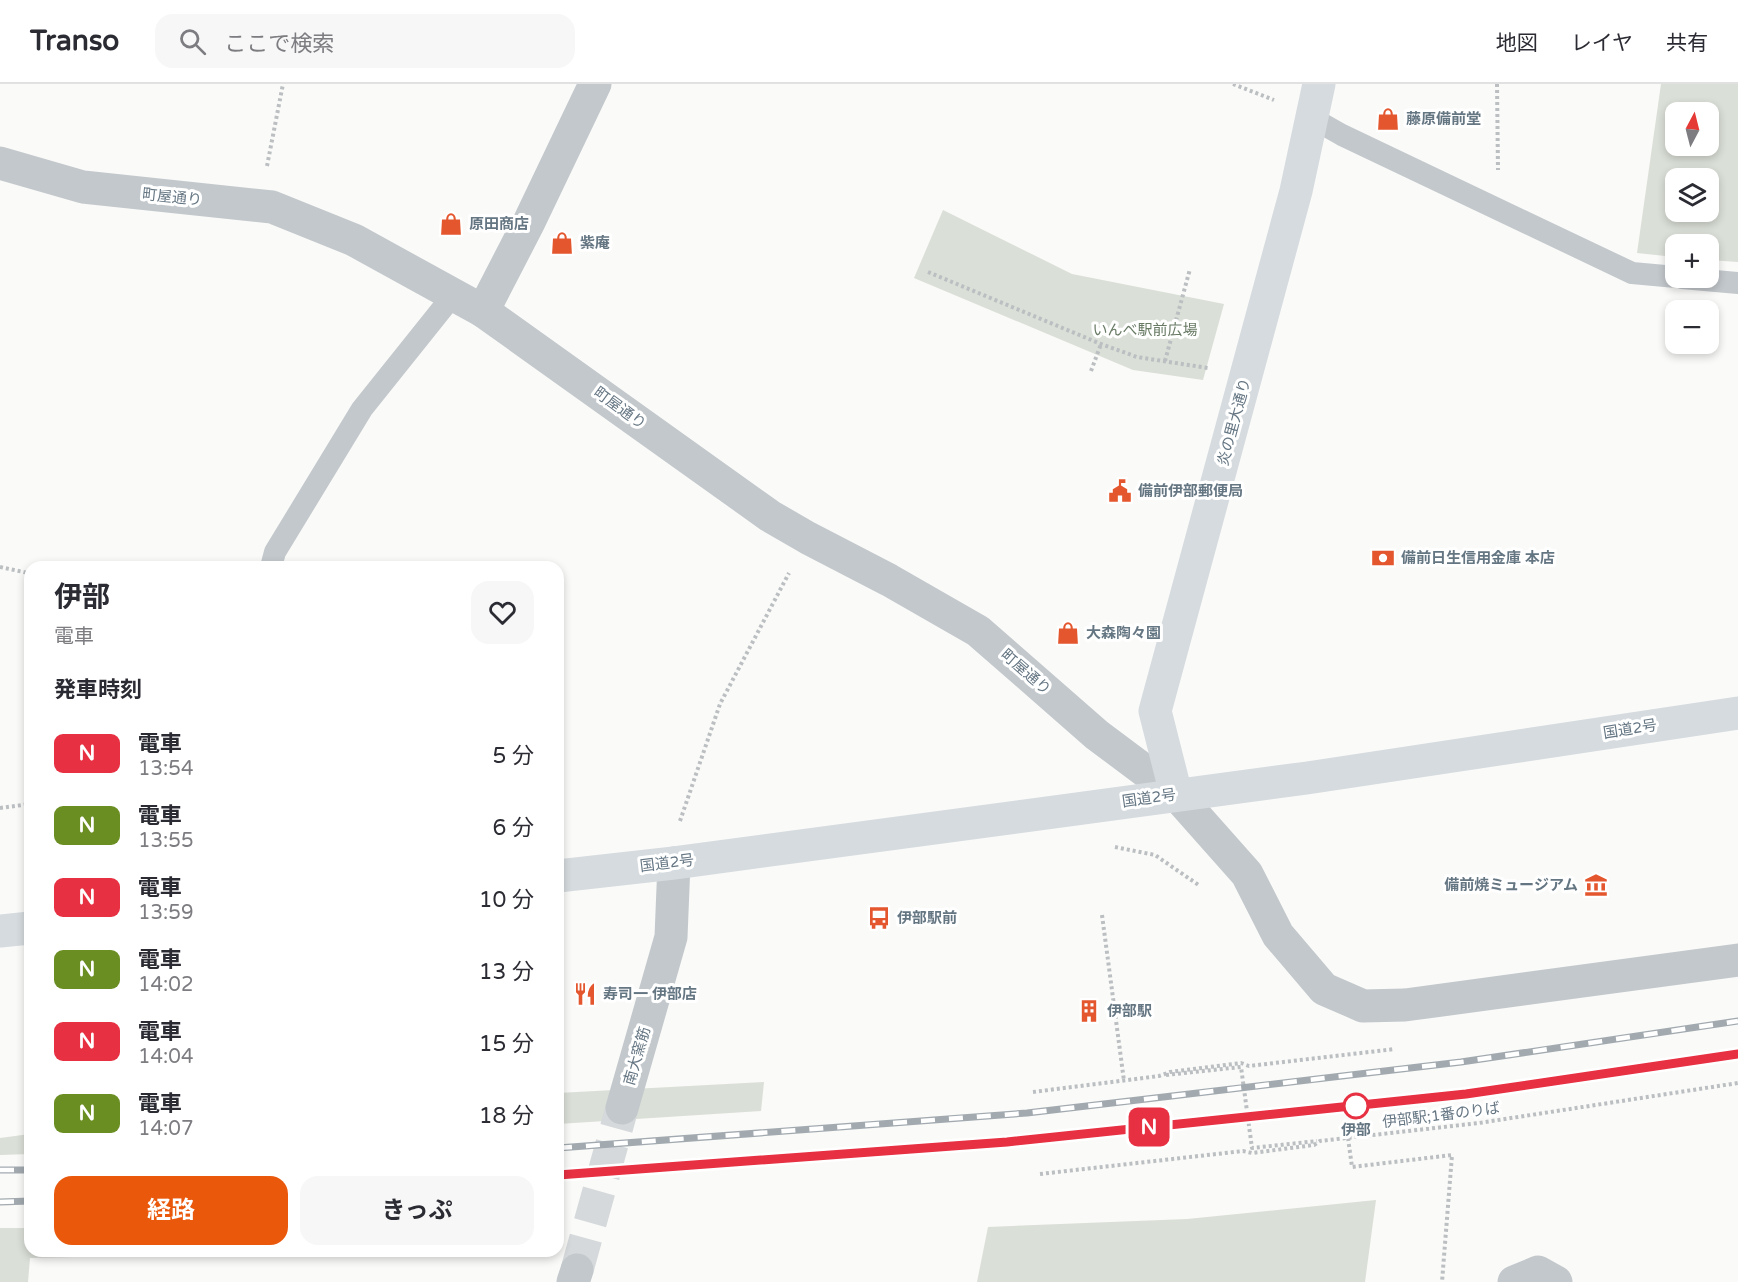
<!DOCTYPE html>
<html lang="ja">
<meta charset="utf-8">
<style>
:root{--surface:#fff;--page:#f7f7f7;--text:#2b2b33;--muted:#7c7c81;--line:#e1e1e2;--accent:#ea580c}
body{margin:0;font-family:"Varela Round","Noto Sans JP",sans-serif;background:var(--page);color:var(--text);height:100vh;display:flex;flex-direction:column;font-size:22px;white-space:nowrap}
*{box-sizing:border-box;margin:0}
p{font-size:20px;color:var(--muted)}
.icon{flex:none;width:33px;height:33px;fill:none;stroke:currentColor;stroke-width:2;stroke-linecap:round;stroke-linejoin:round}
.map{position:relative;flex:1;overflow:hidden}
.sheet{position:absolute;left:24px;top:477px;width:540px;height:696px;display:flex;flex-direction:column;background:var(--surface);border-radius:18px;box-shadow:0 3px 9px #0003}
.sheet>*{flex:none}
.badge{padding:0 12px;border-radius:9px;font-size:21px;line-height:39px}
.needle{width:39px;rotate:7deg}
.fabs{position:absolute;left:1665px;top:18px;display:grid;gap:12px}
.fabs a{display:grid;place-items:center;width:54px;height:54px;border-radius:12px;background:var(--surface);box-shadow:0 3px 9px #0003;font-size:30px}
.map>.badge{position:absolute;translate:-50% -50%;box-shadow:0 0 0 3px #fff}
h2{padding:0 30px;font-size:22px;line-height:54px}
.round{display:grid;place-items:center;flex:none;width:63px;height:63px;border-radius:18px;background:var(--page)}
.summary{display:flex;align-items:center;justify-content:space-between;height:102px;padding:0 30px}
h1{font-size:28px;font-weight:700;line-height:45px}
.primary-button{display:flex;gap:12px;margin-top:auto;padding:12px 30px}
.primary-button a{flex:1;height:69px;border-radius:18px;background:var(--accent);color:#fff;font-size:24px;font-weight:700;line-height:69px;text-align:center}
.primary-button a+a{background:var(--page);color:var(--text)}
ul{padding:0;list-style:none}
li{display:flex;align-items:center;gap:18px;height:72px;padding:0 30px}
li div{flex:1}
li b{display:block;font-size:22px}
li em{font-style:normal}
li .badge{min-width:66px;font-weight:700;text-align:center}
header{display:flex;align-items:center;gap:36px;box-sizing:border-box;height:84px;padding:0 30px;background:var(--surface);border-bottom:2px solid var(--line)}
header strong{font-size:28px}
nav{display:flex;gap:33px;margin-inline-start:auto;font-size:21px}
.search{width:420px;height:54px;background:var(--page);display:flex;align-items:center;gap:15px;box-sizing:border-box;padding:0 21px;border-radius:18px;color:var(--muted);font-size:22px}
.map>svg:first-child{display:block}
</style>
<header>
<strong>Transo</strong>
<div class="search"><svg class="icon" aria-label="search" viewBox="0 0 24 24"><circle cx="10" cy="10" r="6"/><path d="M15 15l6 6"/></svg>ここで検索</div>
<nav><a>地図</a><a>レイヤ</a><a>共有</a></nav>
</header>
<div class="map">
<svg width="1738" height="1198" viewBox="0 0 1738 1198">
<rect width="100%" height="100%" fill="#fafaf8"/>
<g fill="#dadfd7" fill-rule="evenodd">
<path d="M1661,0H1738V178L1709,176L1708,160H1676L1675,173L1637,169ZM1676,28H1708V62H1676ZM1676,94H1708V128H1676Z"/>
<path d="M943,126L1072,190L1224,220L1203,296L1133,286L914,194Z"/>
<path d="M764,998L761,1027L558,1040V1009Z"/>
<path d="M30,1050V1070L0,1071V1054Z"/>
<path d="M1376,1116L1365,1198H977L988,1143L1187,1135Z"/>
<path d="M0,1144H30V1167H164V1171L30,1174L28,1198H0Z"/>
</g>
<g fill="none" stroke-linecap="round" stroke-linejoin="round">
<path stroke="#d5d9db" stroke-width="33" stroke-dasharray="33 16" stroke-linecap="butt" d="M577,1186L622,1024"/>
<g stroke="#bbbfc2" stroke-width="4" stroke-dasharray="3 3" stroke-linecap="butt">
<path d="M1233,0L1274,16"/>
<path d="M1497,0L1498,86"/>
<path d="M267,82L283,0"/>
<path d="M928,188L1101,260L1137,273L1208,284"/>
<path d="M1165,277L1190,185"/>
<path d="M1091,287L1101,260"/>
<path d="M0,483L28,489L30,492"/>
<path d="M0,724L30,720"/>
<path d="M680,737L720,620L789,489"/>
<path d="M1115,763L1155,771L1200,802"/>
<path d="M1102,831L1124,997"/>
<path d="M1166,991L1241,983L1252,1064L1317,1057"/>
<path d="M1033,1008L1159,992L1170,988L1241,979L1249,982L1395,965"/>
<path d="M1348,1054L1352,1083L1452,1071L1442,1198"/>
<path d="M1040,1090L1243,1067L1252,1069L1314,1061L1320,1057L1479,1039L1738,999"/>
</g>
<g stroke="#c3c8cc" stroke-width="22">
<path d="M1312,34L1342,51L1632,189L1676,193"/>
<path d="M1682,194L1738,199"/>
<path d="M271,483L275,468L362,325L454,210"/>
</g>
<g stroke="#c3c8cc" stroke-width="33">
<path d="M0,79L83,103L272,123L354,156L483,227L770,432L808,454L889,496L978,547L1097,651L1176,710L1247,790L1278,851L1324,905L1363,922L1405,921L1738,876"/>
<path d="M483,227L529,138L595,0"/>
<path d="M622,1024L671,853L674,779"/>
<path d="M573,1198L577,1186"/>
<path d="M1514,1198L1538,1188L1556,1198"/>
</g>
<path stroke="#d6dbdf" stroke-width="33" d="M1176,710L1155,627L1296,107L1319,0"/>
<g stroke="#d6dbdf" stroke-width="33">
<path d="M558,792L674,779L1307,694L1738,629"/>
<path d="M0,847L30,844"/>
</g>
<g stroke="#a2aab0" stroke-width="7">
<g id="rail">
<path d="M558,1064L1027,1029L1461,978L1738,937"/>
<path d="M0,1086H30"/>
<path d="M558,1091L1007,1058L1466,1010L1738,970"/>
<path d="M0,1118L30,1117"/>
</g>
</g>
<use href="#rail" stroke="#fff" stroke-width="4.5" stroke-dasharray="14" stroke-linecap="butt"/>
</g>
<g fill="none" stroke-linecap="round" stroke-linejoin="round">
<g stroke="#fff" stroke-width="14">
<path id="line" d="M558,1091L1007,1058L1466,1010L1738,970"/>
</g>
<use href="#line" stroke="#e73042" stroke-width="9"/>
</g>
<defs>
<g id="shop-bare" transform="scale(1.8)"><path d="M-5-2.5h2.3a2.7 3.5 0 0 1 5.4 0H5L5.5 6h-11ZM-1.5-2.5h3a1.5 2.3 0 0 0-3 0Z" fill="#e4572e" stroke="#fff" stroke-width="2.5" paint-order="stroke"/></g>
<g id="civic-bare" transform="scale(1.8)"><path d="M-.6-6.5H3V-4.5H.6V-3L4-1V1h2V6H-6V1h2V-1L-.6-3ZM-1.2 2.5V6h2.4V2.5Z" fill="#e4572e" stroke="#fff" stroke-width="2.5" paint-order="stroke"/></g>
<g id="bank-bare" transform="scale(1.8)"><path d="M-6-4H6V4H-6ZM0-2.3a2.3 2.3 0 1 0 0 4.6a2.3 2.3 0 1 0 0-4.6Z" fill="#e4572e" stroke="#fff" stroke-width="2.5" paint-order="stroke"/></g>
<g id="museum-bare" transform="scale(1.8)"><path d="M0-6L6-3V-2H-6V-3ZM-5-1h2V3h-2ZM-1-1h2V3h-2ZM3-1h2V3H3ZM-6 4H6V6H-6Z" fill="#e4572e" stroke="#fff" stroke-width="2.5" paint-order="stroke"/></g>
<g id="bus-bare" transform="scale(1.8)"><path d="M-5-6H5V4H4V6H2V4H-2V6H-4V4H-5ZM-3.5-4V0h7V-4ZM-3.5 1.2v1.5H-2V1.2ZM2 1.2v1.5H3.5V1.2Z" fill="#e4572e" stroke="#fff" stroke-width="2.5" paint-order="stroke"/></g>
<g id="restaurant-bare" transform="scale(1.8)"><path d="M-5-6h1v4h1v-4h1v4h1v-4h1v5L-1.5 .5V6h-2V.5L-5-1ZM5-6V6H3V1.5H1.5Q1.5-4 5-6Z" fill="#e4572e" stroke="#fff" stroke-width="2.5" paint-order="stroke"/></g>
<g id="building-bare" transform="scale(1.8)"><path d="M-4-6H4V6H1V3H-1V6H-4ZM-2.5-4.3h1.7v1.8h-1.7ZM.8-4.3h1.7v1.8H.8ZM-2.5-1h1.7V.8h-1.7ZM.8-1h1.7V.8H.8Z" fill="#e4572e" stroke="#fff" stroke-width="2.5" paint-order="stroke"/></g>
</defs>
<g fill-rule="evenodd">
<use href="#shop-bare" x="1388" y="35"/>
<use href="#shop-bare" x="451" y="140"/>
<use href="#shop-bare" x="562" y="159"/>
<use href="#civic-bare" x="1120" y="407"/>
<use href="#bank-bare" x="1383" y="474"/>
<use href="#shop-bare" x="1068" y="549"/>
<use href="#museum-bare" x="1596" y="801"/>
<use href="#bus-bare" x="879" y="834"/>
<use href="#restaurant-bare" x="585" y="910"/>
<use href="#building-bare" x="1089" y="927"/>
</g>
<circle fill="#fff" stroke="#e73042" stroke-width="3" cx="1356" cy="1022" r="12"/>
<g text-anchor="middle" stroke-width="6" stroke-linejoin="round" paint-order="stroke">
<g font-size="15" font-weight="bold" fill="#657683" stroke="#fff" text-anchor="start">
<text x="1406" y="40">藤原備前堂</text>
<text x="469" y="145">原田商店</text>
<text x="580" y="164">紫庵</text>
<text x="1138" y="412">備前伊部郵便局</text>
<text x="1401" y="479">備前日生信用金庫 本店</text>
<text x="1086" y="554">大森陶々園</text>
<text x="1578" y="806" text-anchor="end">備前焼ミュージアム</text>
<text x="897" y="839">伊部駅前</text>
<text x="603" y="915">寿司一 伊部店</text>
<text x="1107" y="932">伊部駅</text>
</g>
<g font-size="15" fill="#657683" stroke="#fff">
<text transform="translate(172 113) rotate(6)" y="5">町屋通り</text>
<text transform="translate(620 324) rotate(36)" y="5">町屋通り</text>
<text transform="translate(1234 338) rotate(-75)" y="5">炎の里大通り</text>
<text transform="translate(1026 588) rotate(41)" y="5">町屋通り</text>
<text transform="translate(1630 645) rotate(-9)" y="5">国道2号</text>
<text transform="translate(1149 714) rotate(-8)" y="5">国道2号</text>
<text transform="translate(667 779) rotate(-7)" y="5">国道2号</text>
<text transform="translate(637 972) rotate(-74)" y="5">南大窯筋</text>
<text transform="translate(1441 1031) rotate(-7)" y="5">伊部駅;1番のりば</text>
</g>
<g font-size="15" fill="#687a64" stroke="#fff">
<text x="1145" y="251">いんべ駅前広場</text>
</g>
<g font-size="15" font-weight="bold" fill="#657683" stroke="#fff">
<text x="1356" y="1051">伊部</text>
</g>
</g>
</svg>
<div class="fabs">
<a><svg class="needle" viewBox="-14 -14 28 28"><path d="M0-13l5 13h-10z" fill="#e53935"/><path d="M0 13l5-13h-10z" fill="#7c7c81"/></svg></a>
<a><svg class="icon" aria-label="layers" viewBox="0 0 24 24"><path d="M12 4l9 5-9 5-9-5zM3 14l9 5 9-5"/></svg></a>
<a>+</a>
<a>−</a>
</div>
<b class="badge" style="left:1149px;top:1043px;background:#e73042;color:#fff">N</b>
<section class="sheet">
<div class="summary"><div><h1>伊部</h1><p>電車</p></div><a class="round"><svg class="icon" aria-label="heart" viewBox="0 0 24 24"><path d="M12 20l-8-8c-3-5 5-10 8-4 3-6 11-1 8 4z"/></svg></a></div>
<h2>発車時刻</h2>
<ul>
<li><span class="badge" style="background:#e73042;color:#fff">N</span><div><b>電車</b><p>13:54</p></div><em>5 分</em></li>
<li><span class="badge" style="background:#6b8e23;color:#fff">N</span><div><b>電車</b><p>13:55</p></div><em>6 分</em></li>
<li><span class="badge" style="background:#e73042;color:#fff">N</span><div><b>電車</b><p>13:59</p></div><em>10 分</em></li>
<li><span class="badge" style="background:#6b8e23;color:#fff">N</span><div><b>電車</b><p>14:02</p></div><em>13 分</em></li>
<li><span class="badge" style="background:#e73042;color:#fff">N</span><div><b>電車</b><p>14:04</p></div><em>15 分</em></li>
<li><span class="badge" style="background:#6b8e23;color:#fff">N</span><div><b>電車</b><p>14:07</p></div><em>18 分</em></li>
</ul>
<div class="primary-button"><a>経路</a><a>きっぷ</a></div>
</section>
</div>
